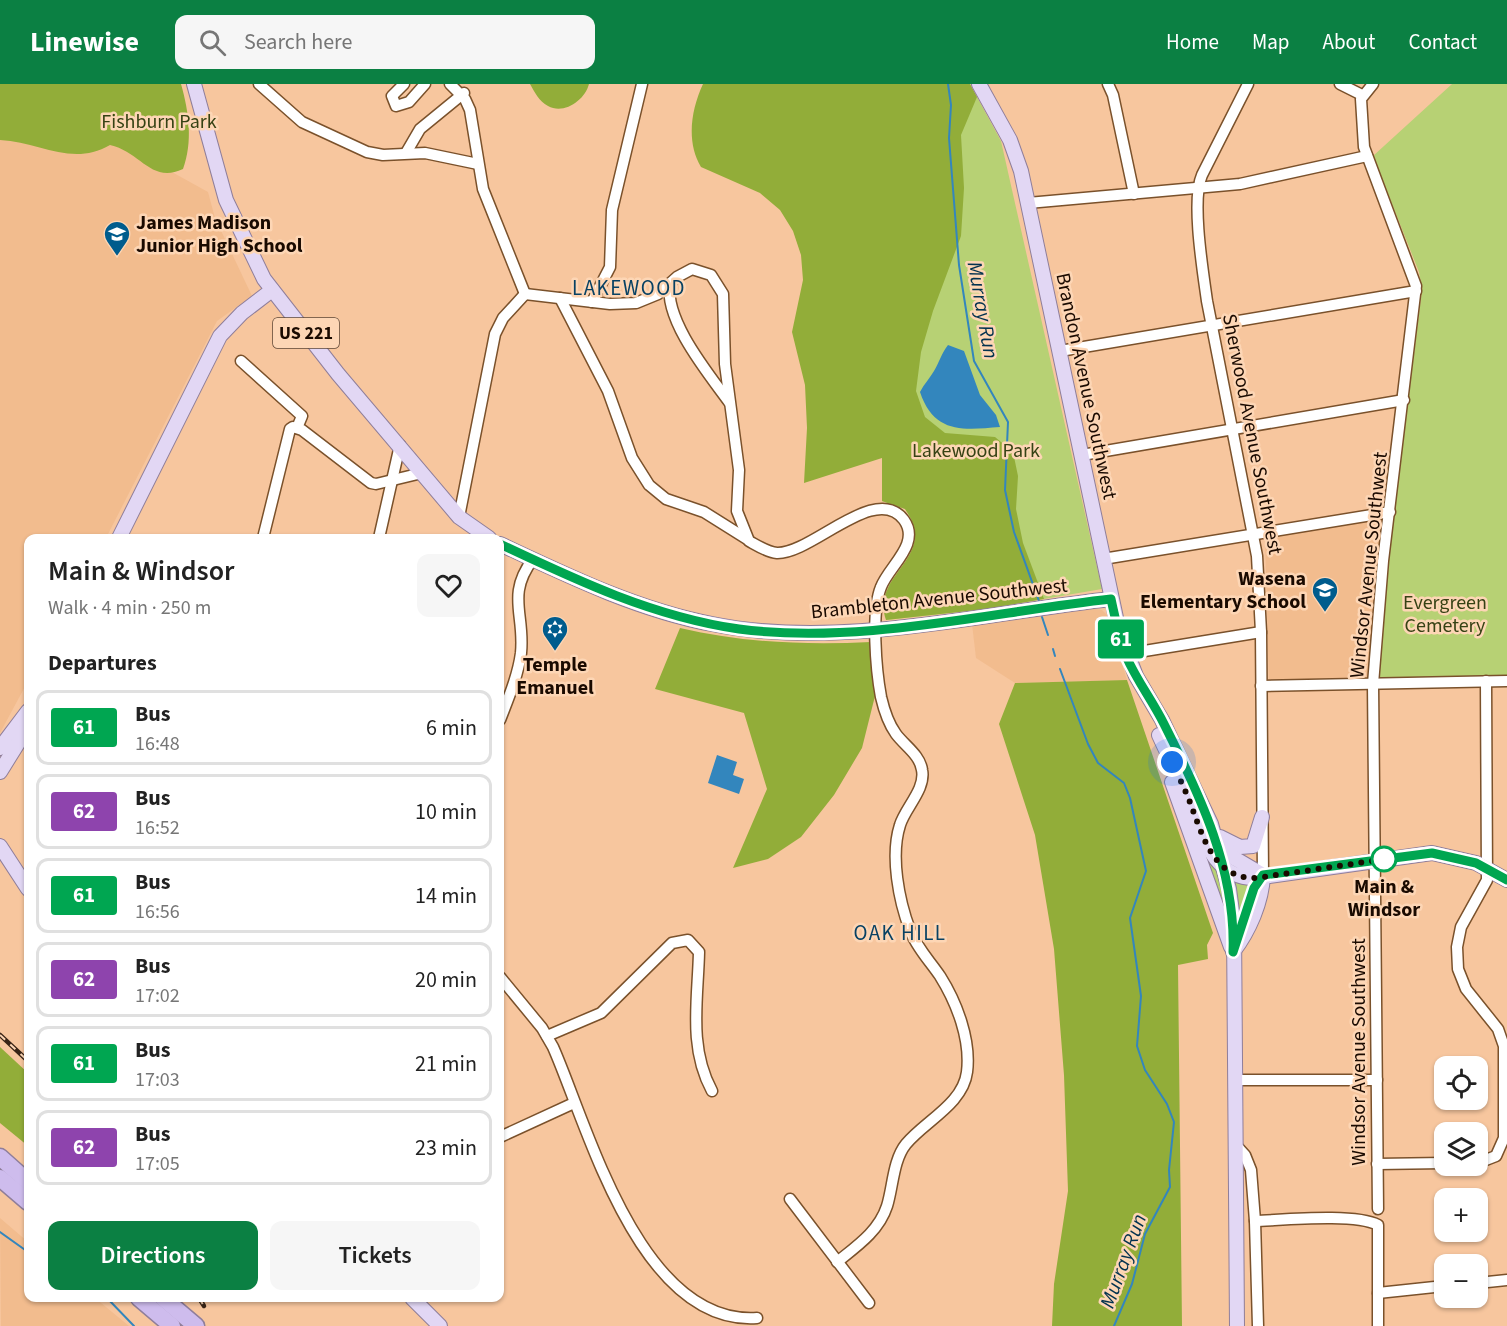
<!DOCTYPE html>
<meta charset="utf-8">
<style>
:root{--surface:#fff;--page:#f6f6f6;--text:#222;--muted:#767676;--line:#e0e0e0;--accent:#0b8043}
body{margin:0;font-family:"Source Sans 3",sans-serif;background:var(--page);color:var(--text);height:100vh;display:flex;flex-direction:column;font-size:22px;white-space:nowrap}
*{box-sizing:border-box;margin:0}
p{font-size:20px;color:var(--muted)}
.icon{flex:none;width:33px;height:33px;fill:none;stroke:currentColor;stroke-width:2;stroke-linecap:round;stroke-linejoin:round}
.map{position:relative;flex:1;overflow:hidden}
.drawer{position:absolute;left:24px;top:450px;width:480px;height:768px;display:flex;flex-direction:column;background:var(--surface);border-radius:12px;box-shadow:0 2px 4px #0004}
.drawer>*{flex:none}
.badge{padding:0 12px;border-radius:4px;font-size:21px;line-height:39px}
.buttons{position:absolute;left:1434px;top:972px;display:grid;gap:12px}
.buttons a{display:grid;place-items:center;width:54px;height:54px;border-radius:12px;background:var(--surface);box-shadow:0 2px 4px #0004;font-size:30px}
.you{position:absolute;width:30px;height:30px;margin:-15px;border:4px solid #fff;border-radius:50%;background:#1a73e8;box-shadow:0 0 0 9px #1a73e833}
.map>.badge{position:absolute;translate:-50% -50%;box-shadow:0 0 0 3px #fff}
h2{padding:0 24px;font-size:22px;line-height:54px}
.round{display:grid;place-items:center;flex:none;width:63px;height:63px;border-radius:12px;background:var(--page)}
.headline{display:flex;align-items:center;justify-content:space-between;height:102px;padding:0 24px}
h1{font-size:28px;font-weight:600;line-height:45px}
.button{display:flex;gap:12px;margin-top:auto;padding:12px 24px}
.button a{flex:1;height:69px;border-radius:12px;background:var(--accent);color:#fff;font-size:24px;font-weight:600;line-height:69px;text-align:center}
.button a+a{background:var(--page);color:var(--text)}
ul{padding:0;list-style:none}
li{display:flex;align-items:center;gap:18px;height:75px;margin:0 12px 9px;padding:0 12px;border:3px solid var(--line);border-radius:12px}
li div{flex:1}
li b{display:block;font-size:22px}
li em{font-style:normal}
li .badge{min-width:66px;font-weight:700;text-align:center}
header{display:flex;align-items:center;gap:36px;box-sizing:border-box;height:84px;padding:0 30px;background:var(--accent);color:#fff}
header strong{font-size:28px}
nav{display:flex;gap:33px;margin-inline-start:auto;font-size:21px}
.search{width:420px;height:54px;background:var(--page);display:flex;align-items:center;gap:15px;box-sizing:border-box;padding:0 21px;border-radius:12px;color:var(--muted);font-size:22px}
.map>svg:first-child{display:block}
</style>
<header>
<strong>Linewise</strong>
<div class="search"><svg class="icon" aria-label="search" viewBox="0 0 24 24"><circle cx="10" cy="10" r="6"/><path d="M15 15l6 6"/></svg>Search here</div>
<nav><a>Home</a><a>Map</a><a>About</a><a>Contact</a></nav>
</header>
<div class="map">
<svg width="1507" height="1242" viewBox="0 0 1507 1242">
<rect width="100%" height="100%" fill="#f7c69e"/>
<g fill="#f2bc8e">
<path d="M0,0H13L208,108L215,134L252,212L217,237L106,454H28V597L0,649Z"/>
<path d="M1377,434L1393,435L1373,600L1269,602L1265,453Z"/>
<path d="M1094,525L1102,526L1107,531L1127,596L1015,599L976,574L972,540Z"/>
<path d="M0,1134L28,1158V1214H95L129,1242H1Z"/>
</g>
<g fill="#b7d174">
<path d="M913,0H970L1001,57L1102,505L986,525L886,536L889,501L912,469L915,460L914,440L905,425L882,417V165Z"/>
<path d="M1452,0H1507V597L1373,600L1422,206L1419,188L1373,72Z"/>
<path d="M1200,761L1219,787L1230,848Z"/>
<path d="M1231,793L1252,800L1238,837Z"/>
</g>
<g fill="#92ad39">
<path d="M0,0H181C189,28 193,58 183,85C151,100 141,68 110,61C72,83 40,58 0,56Z"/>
<path d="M530,0H589C585,16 564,31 548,22C539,17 535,9 530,0Z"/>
<path d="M703,0H970L977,13L961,51L964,104L961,152L933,227L921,268L916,307L925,333L945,349L995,353L1013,368L1018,392L1016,425L1023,459L1044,515L986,525L886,536C870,489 940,474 905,425L882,417V374L804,399L807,344L805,301L792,248L803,196L801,171L793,147L780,126L760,109L701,83C686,58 691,26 703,0Z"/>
<path d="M680,544C743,559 807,561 871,558L875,612L862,664L834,711L801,753L768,775L733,784L767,705L744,629L655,605Z"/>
<path d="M1127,596L1213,849L1207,861L1208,875L1178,881L1182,1242H1052L1054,1200L1068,1107L1064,991L1054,865L1035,751L999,640L1015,599Z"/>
<path d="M0,963L28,989V1062L0,1039Z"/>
</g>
<g fill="#3386bd">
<path d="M948,261L964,267L980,311L996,331L1000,343C963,346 934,350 920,308C924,300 930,294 934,287C940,277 940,272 948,261Z"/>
<path d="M717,671L737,678L733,691L744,695L739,710L708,699Z"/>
</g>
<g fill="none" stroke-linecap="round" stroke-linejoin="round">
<g stroke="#3386bd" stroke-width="2">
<path d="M948,0L951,21L949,54L959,181L974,277L1008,338L1005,406L1014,448L1039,517"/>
<path d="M1042,533L1048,551"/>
<path d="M1053,565L1055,572"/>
<path d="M1060,585L1088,660L1098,679L1124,699L1130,714L1146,787L1130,834L1141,912L1137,962L1145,986L1167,1020L1174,1038L1169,1086L1170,1103L1145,1150L1132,1200L1114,1242"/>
<path d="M0,1148L28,1168"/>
<path d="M107,1214L134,1242"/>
</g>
<g stroke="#7a512b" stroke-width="13">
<g id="minor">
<path d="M259,0L302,38L367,68L383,71L425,69L478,80"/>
<path d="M404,0L392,12L396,22L409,18L425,0"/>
<path d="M450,0L465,15L470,26L483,105L525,210"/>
<path d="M1108,0L1113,11L1134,110"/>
<path d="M1248,0L1202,91C1191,116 1203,188 1207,217L1257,472L1261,548L1263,791"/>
<path d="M1340,0L1362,11"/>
<path d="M1373,0L1361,15L1364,63L1416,202L1383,477L1373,600L1378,1125"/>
<path d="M406,69L420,45L464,9"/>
<path d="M1028,119L1240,100L1367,72"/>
<path d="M670,200C664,236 708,289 729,318"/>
<path d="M525,210L610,220L636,219L658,210L677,193L692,185L711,191L723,210L725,280L739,386L737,427L749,457C758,462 767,468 777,469C812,470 876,398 904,436C921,460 889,482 881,503C871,527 876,586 881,613C884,626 888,639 896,650C905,662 920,671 922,686C926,705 905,724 900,741C890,772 899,817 910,846C916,863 930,877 940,892C957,919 971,956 967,988C963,1020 925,1037 906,1060C893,1076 893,1103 887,1122C879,1147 857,1162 837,1178"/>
<path d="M560,214L608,307L632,374L649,401L666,415L704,428L747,455"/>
<path d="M592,218L610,183L612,126L642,0"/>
<path d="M1060,267L1416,207"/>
<path d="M241,277L302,332L297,344"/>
<path d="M1082,371L1404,316"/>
<path d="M459,433L495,250L503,234L525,210"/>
<path d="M263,454L290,345L293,343L302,346L371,399L376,400L422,389"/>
<path d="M379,454L400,361"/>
<path d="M1103,475L1390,428"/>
<path d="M1126,570L1261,548"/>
<path d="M1261,602L1507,597"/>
<path d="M500,636C508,615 518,592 521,569C525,530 506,511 533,475"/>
<path d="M500,893L542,944L553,963C587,1039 639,1242 757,1234"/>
<path d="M547,952L601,929L672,859L688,856L699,868C698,915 688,963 712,1007"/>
<path d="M1235,996H1377"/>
<path d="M500,1053L574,1019"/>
<path d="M1235,1060L1245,1071L1251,1086L1255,1137L1258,1242"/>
<path d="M1478,1079L1496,1072L1504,1054V962L1498,945L1466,905L1458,885L1457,863L1461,843L1487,796L1486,597"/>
<path d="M1377,1080L1444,1079"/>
<path d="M790,1115L869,1219"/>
<path d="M1255,1137C1284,1136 1355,1129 1378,1141V1242"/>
<path d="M1478,1199L1507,1196"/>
<path d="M1378,1209L1444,1202"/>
</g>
</g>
<g stroke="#8f7e9a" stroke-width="16">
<g id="major">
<path d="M194,0L226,116L264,195L338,290L459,433L489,454"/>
<path d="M979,0L1010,56L1021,87L1119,548L1136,592L1162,636L1211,740L1229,805L1234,842L1237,1242"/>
<path d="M119,454L220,252L242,229L272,206"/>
<path d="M500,460C568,492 638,526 712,540C841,566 982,529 1111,515"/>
<path d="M1159,651C1169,673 1181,696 1190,719C1203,750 1212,795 1256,794L1432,769L1476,779L1507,796"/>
<path d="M0,664L28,627"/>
<path d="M0,688L28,643"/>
<path d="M1172,698L1231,863"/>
<path d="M1220,753L1240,763L1253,762L1262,733"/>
<path d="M1219,755L1234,774L1263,791"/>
<path d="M0,762L28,805"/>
<path d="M1233,868C1249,847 1262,818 1263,791"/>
<path d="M412,1214L440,1242"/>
</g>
</g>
<g stroke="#8f7e9a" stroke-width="19">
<g id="highway">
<path d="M0,1073L28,1098"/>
<path d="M0,1094L28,1118"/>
<path d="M139,1214L172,1242"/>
<path d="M163,1214L196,1242"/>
</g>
</g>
<use href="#minor" stroke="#fff" stroke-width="10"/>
<use href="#major" stroke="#e2d7f4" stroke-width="14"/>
<use href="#highway" stroke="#cebced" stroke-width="16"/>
<g stroke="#392416" stroke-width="4.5">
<g id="rail">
<path d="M0,951L28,977"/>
<path d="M199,1214L204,1222"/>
</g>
</g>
<use href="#rail" stroke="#fdd6b5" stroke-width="2" stroke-dasharray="7" stroke-linecap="butt"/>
</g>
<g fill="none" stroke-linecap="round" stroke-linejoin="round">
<g stroke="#fff" stroke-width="14">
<path id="line" d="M500,460C576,496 654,533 739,545C860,561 991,528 1111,515C1115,534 1119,553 1126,572C1137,597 1152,616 1164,640C1200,711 1236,786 1233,868L1254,804L1263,791L1432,769L1476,779L1507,796"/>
</g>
<use href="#line" stroke="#00a651" stroke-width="9"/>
<path stroke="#1a0a00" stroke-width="6" stroke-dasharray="0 10.8" d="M1172,678C1178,692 1186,707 1191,721C1203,753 1214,795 1256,794L1386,775H1384"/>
</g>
<defs>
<g id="school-pin" transform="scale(1.35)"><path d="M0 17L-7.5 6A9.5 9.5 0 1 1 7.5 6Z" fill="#005c8d" stroke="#fdd6b5"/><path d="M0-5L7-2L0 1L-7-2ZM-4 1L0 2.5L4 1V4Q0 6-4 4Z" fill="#fff"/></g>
<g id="synagogue-pin" transform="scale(1.35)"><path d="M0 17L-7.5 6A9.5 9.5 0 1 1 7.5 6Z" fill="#005c8d" stroke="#fdd6b5"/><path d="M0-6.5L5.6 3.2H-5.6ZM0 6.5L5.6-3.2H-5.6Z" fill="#fff"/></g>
</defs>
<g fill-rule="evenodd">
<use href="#school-pin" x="117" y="150"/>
<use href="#school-pin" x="1325" y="506"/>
<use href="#synagogue-pin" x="555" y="545"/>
</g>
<circle fill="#fff" stroke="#00a651" stroke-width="3" cx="1384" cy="775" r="12"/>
<g text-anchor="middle" stroke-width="5" stroke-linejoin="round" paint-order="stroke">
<rect fill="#fdd6b5" stroke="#5e4736" stroke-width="1.5" x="273" y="234" width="66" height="30" rx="4.5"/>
<g font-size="18" font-weight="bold" fill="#1a0a00">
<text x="306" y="255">US 221</text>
</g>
<g font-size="20" fill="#364214" stroke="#fdd6b5">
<text x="159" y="44">Fishburn Park</text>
<text x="976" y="373">Lakewood Park</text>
<text x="1445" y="525">Evergreen<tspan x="1445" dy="23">Cemetery</tspan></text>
</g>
<g font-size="20" font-weight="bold" fill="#1a0a00" stroke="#fdd6b5" text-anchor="start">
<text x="136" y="145">James Madison<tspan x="136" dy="23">Junior High School</tspan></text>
<text x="1306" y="501" text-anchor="end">Wasena<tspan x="1306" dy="23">Elementary School</tspan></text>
<text x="555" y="587" text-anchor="middle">Temple<tspan x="555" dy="23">Emanuel</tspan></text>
</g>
<g font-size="20" fill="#1a0a00" stroke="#fdd6b5">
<text transform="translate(1087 302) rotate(78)" y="7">Brandon Avenue Southwest</text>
<text transform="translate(1253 350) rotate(79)" y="7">Sherwood Avenue Southwest</text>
<text transform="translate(1368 481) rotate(-84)" y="7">Windsor Avenue Southwest</text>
<text transform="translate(939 514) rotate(-6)" y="7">Brambleton Avenue Southwest</text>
<text transform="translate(1358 968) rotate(-90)" y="7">Windsor Avenue Southwest</text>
</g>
<g font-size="20" font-weight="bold" fill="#1a0a00" stroke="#fdd6b5">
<text x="1384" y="809">Main &amp;<tspan x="1384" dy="23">Windsor</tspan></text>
</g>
<g font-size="21" letter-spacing="1.5" fill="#084163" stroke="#fdd6b5">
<text x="629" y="211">LAKEWOOD</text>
<text x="900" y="856">OAK HILL</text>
</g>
<g font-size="21" font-style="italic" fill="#03324f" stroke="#fdd6b5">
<text transform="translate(983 226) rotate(80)" y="7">Murray Run</text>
<text transform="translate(1123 1177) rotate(-70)" y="7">Murray Run</text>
</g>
</g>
</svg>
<div class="buttons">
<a><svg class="icon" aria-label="locate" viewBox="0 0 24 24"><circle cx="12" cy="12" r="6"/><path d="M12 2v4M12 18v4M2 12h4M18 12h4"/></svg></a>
<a><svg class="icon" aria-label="layers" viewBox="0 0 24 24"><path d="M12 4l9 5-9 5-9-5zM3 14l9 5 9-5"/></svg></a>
<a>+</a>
<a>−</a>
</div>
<div class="you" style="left:1172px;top:678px"></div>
<b class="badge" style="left:1121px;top:555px;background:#00a651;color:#fff">61</b>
<section class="drawer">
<div class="headline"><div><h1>Main &amp; Windsor</h1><p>Walk · 4 min · 250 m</p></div><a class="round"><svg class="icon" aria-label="heart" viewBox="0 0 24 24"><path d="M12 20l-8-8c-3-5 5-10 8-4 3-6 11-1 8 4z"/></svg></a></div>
<h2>Departures</h2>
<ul>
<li><span class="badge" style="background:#00a651;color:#fff">61</span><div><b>Bus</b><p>16:48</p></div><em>6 min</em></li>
<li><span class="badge" style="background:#8e44ad;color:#fff">62</span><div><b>Bus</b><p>16:52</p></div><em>10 min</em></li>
<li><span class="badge" style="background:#00a651;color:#fff">61</span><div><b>Bus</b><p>16:56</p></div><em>14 min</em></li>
<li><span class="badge" style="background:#8e44ad;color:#fff">62</span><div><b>Bus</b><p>17:02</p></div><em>20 min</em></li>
<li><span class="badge" style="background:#00a651;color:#fff">61</span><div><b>Bus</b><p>17:03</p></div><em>21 min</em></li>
<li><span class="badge" style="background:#8e44ad;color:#fff">62</span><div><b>Bus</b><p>17:05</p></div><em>23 min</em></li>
</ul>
<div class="button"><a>Directions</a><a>Tickets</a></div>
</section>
</div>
